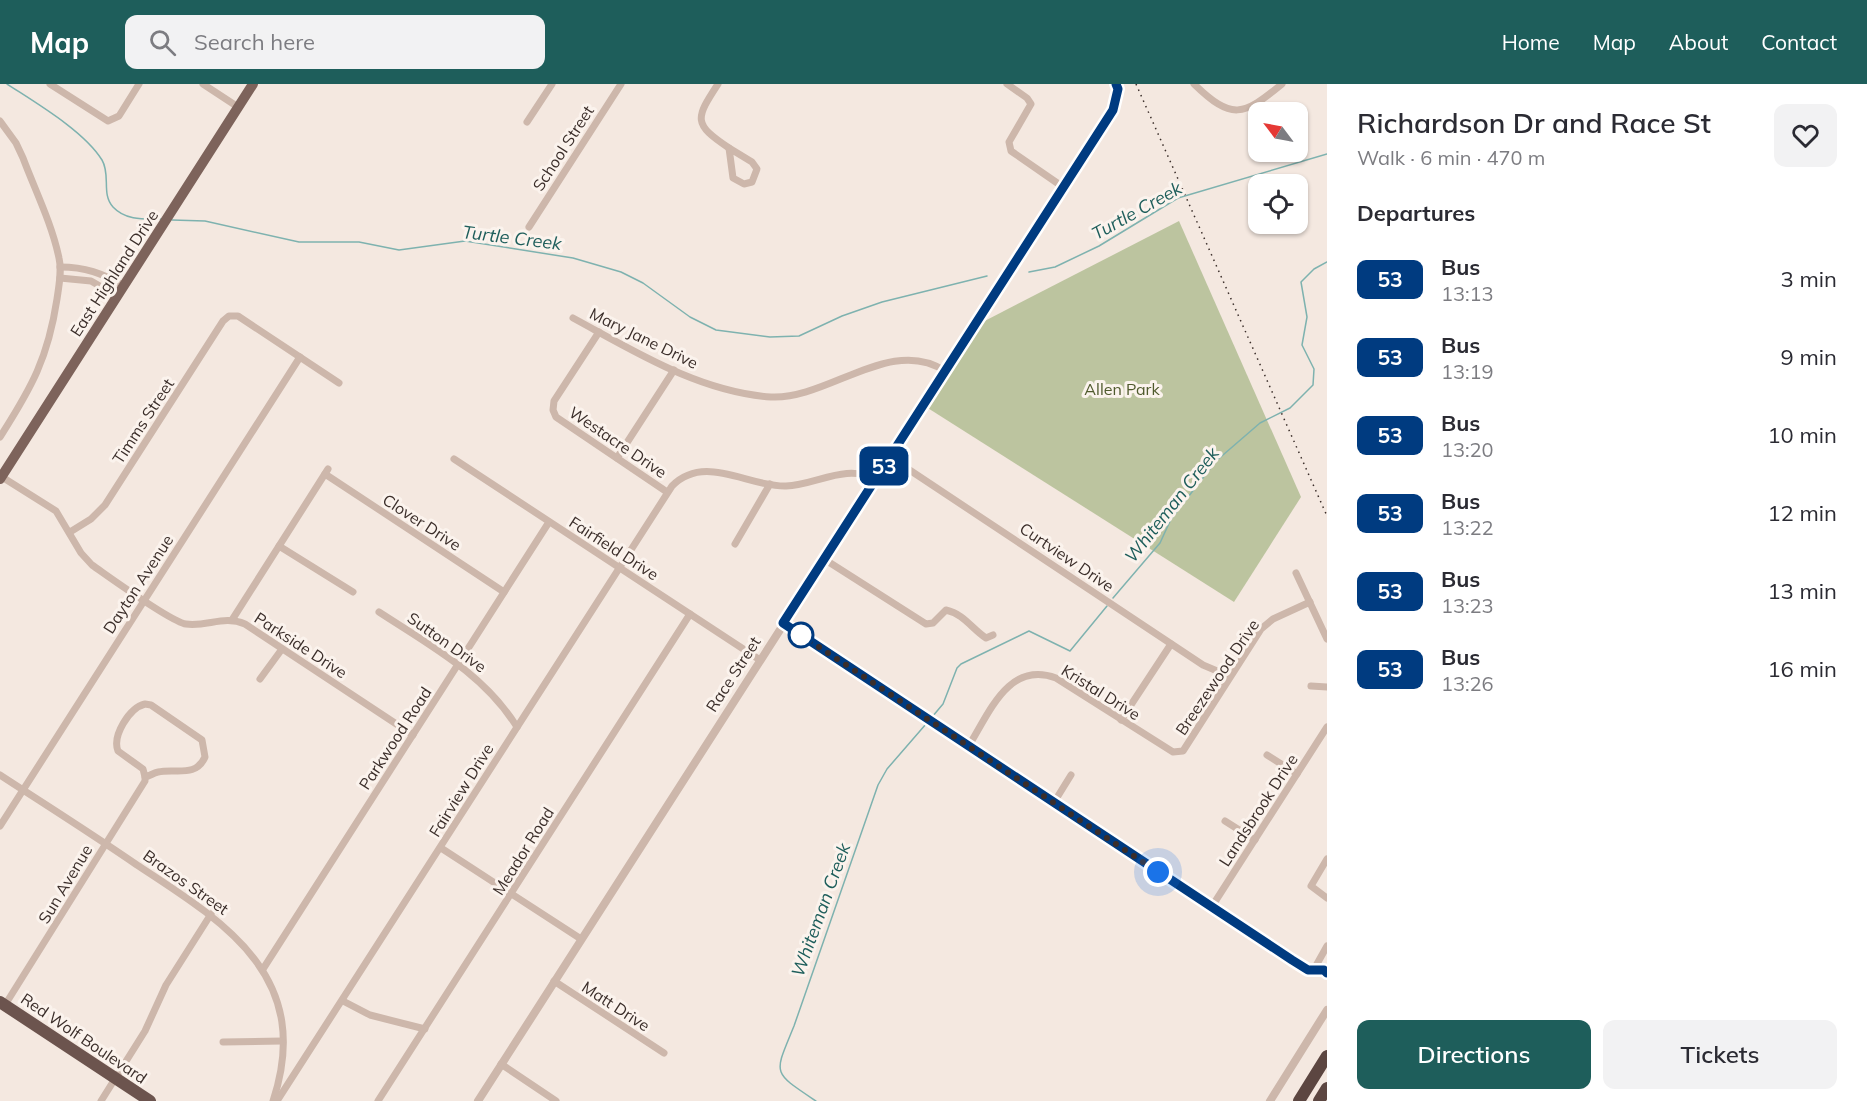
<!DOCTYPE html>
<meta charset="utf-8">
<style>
:root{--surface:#fff;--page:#f2f2f3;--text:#2b2b33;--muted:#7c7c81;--accent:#1e5e5b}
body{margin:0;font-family:Mulish,sans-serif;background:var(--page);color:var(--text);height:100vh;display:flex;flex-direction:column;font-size:22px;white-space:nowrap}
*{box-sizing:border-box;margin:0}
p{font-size:20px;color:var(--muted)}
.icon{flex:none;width:33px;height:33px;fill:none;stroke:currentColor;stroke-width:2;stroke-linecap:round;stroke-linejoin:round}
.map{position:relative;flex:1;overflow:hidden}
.drawer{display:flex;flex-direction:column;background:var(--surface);width:540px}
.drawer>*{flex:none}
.badge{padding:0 12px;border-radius:9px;font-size:21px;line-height:39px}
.needle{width:39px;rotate:302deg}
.tools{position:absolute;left:1248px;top:18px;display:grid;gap:12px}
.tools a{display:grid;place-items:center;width:60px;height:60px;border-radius:12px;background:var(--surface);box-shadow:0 2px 4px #0004;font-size:30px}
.you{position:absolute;width:30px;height:30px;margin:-15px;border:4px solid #fff;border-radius:50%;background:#1a73e8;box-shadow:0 0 0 9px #1a73e833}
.map>.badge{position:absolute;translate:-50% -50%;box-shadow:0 0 0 3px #fff}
h2{padding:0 30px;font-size:22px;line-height:54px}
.round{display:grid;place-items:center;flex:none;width:63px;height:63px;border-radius:12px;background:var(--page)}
.summary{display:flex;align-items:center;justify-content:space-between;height:102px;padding:0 30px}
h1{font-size:28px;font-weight:600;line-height:45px}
.cta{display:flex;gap:12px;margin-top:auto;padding:12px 30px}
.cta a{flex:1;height:69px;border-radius:12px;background:var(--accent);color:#fff;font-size:24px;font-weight:600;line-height:69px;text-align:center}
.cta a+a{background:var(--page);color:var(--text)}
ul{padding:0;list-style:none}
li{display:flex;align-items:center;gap:18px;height:78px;padding:0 30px}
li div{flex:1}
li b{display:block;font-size:22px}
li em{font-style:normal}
li .badge{min-width:66px;font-weight:700;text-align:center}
header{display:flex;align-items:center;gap:36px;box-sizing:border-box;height:84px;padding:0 30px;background:var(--accent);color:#fff}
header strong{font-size:28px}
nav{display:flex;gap:33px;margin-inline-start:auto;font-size:21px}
.search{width:420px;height:54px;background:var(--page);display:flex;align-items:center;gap:15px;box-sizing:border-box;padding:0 21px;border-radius:12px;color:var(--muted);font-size:22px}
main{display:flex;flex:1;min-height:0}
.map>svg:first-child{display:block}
</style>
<header>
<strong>Map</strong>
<div class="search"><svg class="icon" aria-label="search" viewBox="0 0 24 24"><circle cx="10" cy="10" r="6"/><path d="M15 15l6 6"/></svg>Search here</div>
<nav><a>Home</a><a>Map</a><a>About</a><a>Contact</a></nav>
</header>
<main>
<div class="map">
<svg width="1327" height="1017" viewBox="0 0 1327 1017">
<rect width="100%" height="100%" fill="#f4e8e0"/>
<path fill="#bcc49f" d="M1179,137L1301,413L1234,518L923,321L973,243Z"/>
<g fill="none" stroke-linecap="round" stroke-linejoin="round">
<g stroke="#7eb2af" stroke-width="1.5">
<path d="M7,0C36,19 84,47 102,76C111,91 101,110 113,123C126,137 145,135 162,135"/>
<path d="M172,136L205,137L299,158H359L399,166L465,157L573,174L621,188L643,199L690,233L716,246L770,253L799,252L842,232L882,218L987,192"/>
<path d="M1029,188L1055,183L1099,162L1178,114L1327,70"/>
<path d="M1113,514L1160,459L1171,435L1216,377L1260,339L1290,324L1313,301L1314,285L1302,261L1307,233L1301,198L1314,185L1327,178"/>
<path d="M932,633L943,620L957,584L961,580L1029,547L1070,567L1107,522"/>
<path d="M816,1017C771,987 774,991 794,942L878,701L887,685L926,640"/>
</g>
<g stroke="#cdb7ab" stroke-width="7">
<path d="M50,0L108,37L119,32L139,0"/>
<path d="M203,0L238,23"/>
<path d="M718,0C695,35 693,40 729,64"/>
<path d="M1007,0L1027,14L1031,20L1009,58L1011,67L1063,103"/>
<path d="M1194,0C1232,37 1243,32 1282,0"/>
<path d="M0,37L16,59L23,74C35,106 52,140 59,174C62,187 59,201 57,215C48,274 32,303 0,353"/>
<path d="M527,38L552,0"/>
<path d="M729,64L752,78L757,85L752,98L744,100L733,94Z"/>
<path d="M529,143L621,0"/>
<path d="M60,183C85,183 102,189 124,202"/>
<path d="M60,194L91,197L117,212"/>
<path d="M573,234C634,267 699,308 771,313C828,316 891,251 945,287"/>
<path d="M599,248L554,317L553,326L556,333L667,408"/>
<path d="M890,373L1203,581L1229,592"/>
<path d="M617,374L674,286"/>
<path d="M454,375L760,576"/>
<path d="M325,390L504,508"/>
<path d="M2,393L56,427L81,469L92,481C108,492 171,538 186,540C207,543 224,531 245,540L413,651"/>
<path d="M70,448L91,435L105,421L223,237L229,232H238L339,299"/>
<path d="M735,460L770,400"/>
<path d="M279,462L353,508"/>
<path d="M824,475L926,540L933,539L946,526C964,530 972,545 986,554L993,551"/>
<path d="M1296,489L1327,555"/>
<path d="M379,528C431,562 484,590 517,643"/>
<path d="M232,536L328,385"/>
<path d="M783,539L1292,876L1313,887L1327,884"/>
<path d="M260,595L282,565"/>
<path d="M1311,602L1327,603"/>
<path d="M145,620L151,621L202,656L205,673C196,694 175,684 158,688C153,689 150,692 145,693L143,685L118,667C112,652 129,624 145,620Z"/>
<path d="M1121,636L1171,560"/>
<path d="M968,663C989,630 1008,576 1056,594L1173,668L1183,667L1261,545L1273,535L1310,518"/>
<path d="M1267,671L1297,690"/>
<path d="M0,691C46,721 92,750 137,781C226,839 314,893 273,1017"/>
<path d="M1053,720L1071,691"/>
<path d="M1225,737L1255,756"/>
<path d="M0,742L300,273"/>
<path d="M441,764L581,855"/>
<path d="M1327,775L1311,802L1327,814"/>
<path d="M1211,824L1327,643"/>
<path d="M263,885L549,438"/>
<path d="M1313,887L1327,862"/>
<path d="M554,897L664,969"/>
<path d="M343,917L370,931L425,945"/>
<path d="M5,921L145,697V693"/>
<path d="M223,958L282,957"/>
<path d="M501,980L556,1017"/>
<path d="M101,1017L145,947L166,901L211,830"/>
<path d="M277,1017L672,402C705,369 747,403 786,402C816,401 846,379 875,395"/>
<path d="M378,1017L690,530"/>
</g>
<g stroke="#cdb7ab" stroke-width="8">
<path d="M478,1017L1112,28L1118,5L1116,0"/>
<path d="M1270,1017L1327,926"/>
</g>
<path stroke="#7d635b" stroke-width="10" d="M0,395L253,0"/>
<path stroke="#6c544e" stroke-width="12" d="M0,918L150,1017"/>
<g stroke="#5c4641" stroke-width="12">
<path d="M1299,1017L1327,972"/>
<path d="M1319,1017L1327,1004"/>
</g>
<path stroke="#3b2e2a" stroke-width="1.5" stroke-dasharray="1.5 4.5" stroke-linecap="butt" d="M1136,0L1327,432"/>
</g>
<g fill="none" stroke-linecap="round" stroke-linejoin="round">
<g stroke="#fff" stroke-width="14">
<path id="line" d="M1116,0L1118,5L1113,26L783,539L1292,876L1308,886H1324L1327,889"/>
</g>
<use href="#line" stroke="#003b80" stroke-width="9"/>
<path stroke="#3b2e2a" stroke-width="6" stroke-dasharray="0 10.8" d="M801,551L1158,788"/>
</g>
<circle fill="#fff" stroke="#003b80" stroke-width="3" cx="801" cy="551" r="12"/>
<g text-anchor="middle" stroke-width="6" stroke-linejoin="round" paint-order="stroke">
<g font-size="16" fill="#3b2e2a" stroke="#fbf3ed">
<text transform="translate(563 64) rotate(-57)" y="6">School Street</text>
<text transform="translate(114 189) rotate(-57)" y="6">East Highland Drive</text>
<text transform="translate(644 254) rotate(26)" y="6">Mary Jane Drive</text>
<text transform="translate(143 337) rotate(-57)" y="6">Timms Street</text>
<text transform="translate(618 358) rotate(34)" y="6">Westacre Drive</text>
<text transform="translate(422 438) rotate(33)" y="6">Clover Drive</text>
<text transform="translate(614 464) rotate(33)" y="6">Fairfield Drive</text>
<text transform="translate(1067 473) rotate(34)" y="6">Curtview Drive</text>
<text transform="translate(138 500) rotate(-57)" y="6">Dayton Avenue</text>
<text transform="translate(447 558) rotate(35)" y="6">Sutton Drive</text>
<text transform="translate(301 561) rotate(33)" y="6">Parkside Drive</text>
<text transform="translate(733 590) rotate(-57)" y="6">Race Street</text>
<text transform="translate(1217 593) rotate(-56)" y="6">Breezewood Drive</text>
<text transform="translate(1101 608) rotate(32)" y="6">Kristal Drive</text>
<text transform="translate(395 654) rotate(-57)" y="6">Parkwood Road</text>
<text transform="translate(461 706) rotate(-58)" y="6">Fairview Drive</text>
<text transform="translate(1258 726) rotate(-57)" y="6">Landsbrook Drive</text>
<text transform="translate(523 767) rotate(-58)" y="6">Meador Road</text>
<text transform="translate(186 798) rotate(35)" y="6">Brazos Street</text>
<text transform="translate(65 800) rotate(-59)" y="6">Sun Avenue</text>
<text transform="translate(616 922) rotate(33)" y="6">Matt Drive</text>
<text transform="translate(84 954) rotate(34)" y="6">Red Wolf Boulevard</text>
</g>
<g font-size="16" fill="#4f5a2d" stroke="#fbf3ed">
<text x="1122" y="311">Allen Park</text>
</g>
<g font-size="18" font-style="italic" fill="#1e5e5b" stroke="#fbf3ed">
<text transform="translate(1137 127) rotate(-29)" y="6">Turtle Creek</text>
<text transform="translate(512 154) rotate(7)" y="6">Turtle Creek</text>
<text transform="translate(1172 421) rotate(-52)" y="6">Whiteman Creek</text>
<text transform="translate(821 826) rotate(-70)" y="6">Whiteman Creek</text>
</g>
</g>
</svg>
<div class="tools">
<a><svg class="needle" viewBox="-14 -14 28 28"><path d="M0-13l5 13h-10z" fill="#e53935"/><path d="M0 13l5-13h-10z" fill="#7c7c81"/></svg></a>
<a><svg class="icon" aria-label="locate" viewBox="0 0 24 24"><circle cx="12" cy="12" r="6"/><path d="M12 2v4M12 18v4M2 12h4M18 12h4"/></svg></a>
</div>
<div class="you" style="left:1158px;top:788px"></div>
<b class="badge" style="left:884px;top:382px;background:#003b80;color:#fff">53</b>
</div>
<section class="drawer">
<div class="summary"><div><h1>Richardson Dr and Race St</h1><p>Walk · 6 min · 470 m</p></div><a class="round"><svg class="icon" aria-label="heart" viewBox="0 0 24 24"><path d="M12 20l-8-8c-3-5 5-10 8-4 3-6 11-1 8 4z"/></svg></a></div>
<h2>Departures</h2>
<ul>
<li><span class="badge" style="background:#003b80;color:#fff">53</span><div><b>Bus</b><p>13:13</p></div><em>3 min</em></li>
<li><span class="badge" style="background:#003b80;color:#fff">53</span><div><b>Bus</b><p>13:19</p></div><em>9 min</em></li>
<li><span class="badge" style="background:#003b80;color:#fff">53</span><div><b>Bus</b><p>13:20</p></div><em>10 min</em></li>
<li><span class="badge" style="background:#003b80;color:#fff">53</span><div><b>Bus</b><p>13:22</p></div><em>12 min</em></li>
<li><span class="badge" style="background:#003b80;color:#fff">53</span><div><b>Bus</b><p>13:23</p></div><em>13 min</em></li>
<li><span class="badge" style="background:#003b80;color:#fff">53</span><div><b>Bus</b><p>13:26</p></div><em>16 min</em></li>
</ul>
<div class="cta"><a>Directions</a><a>Tickets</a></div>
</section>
</main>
